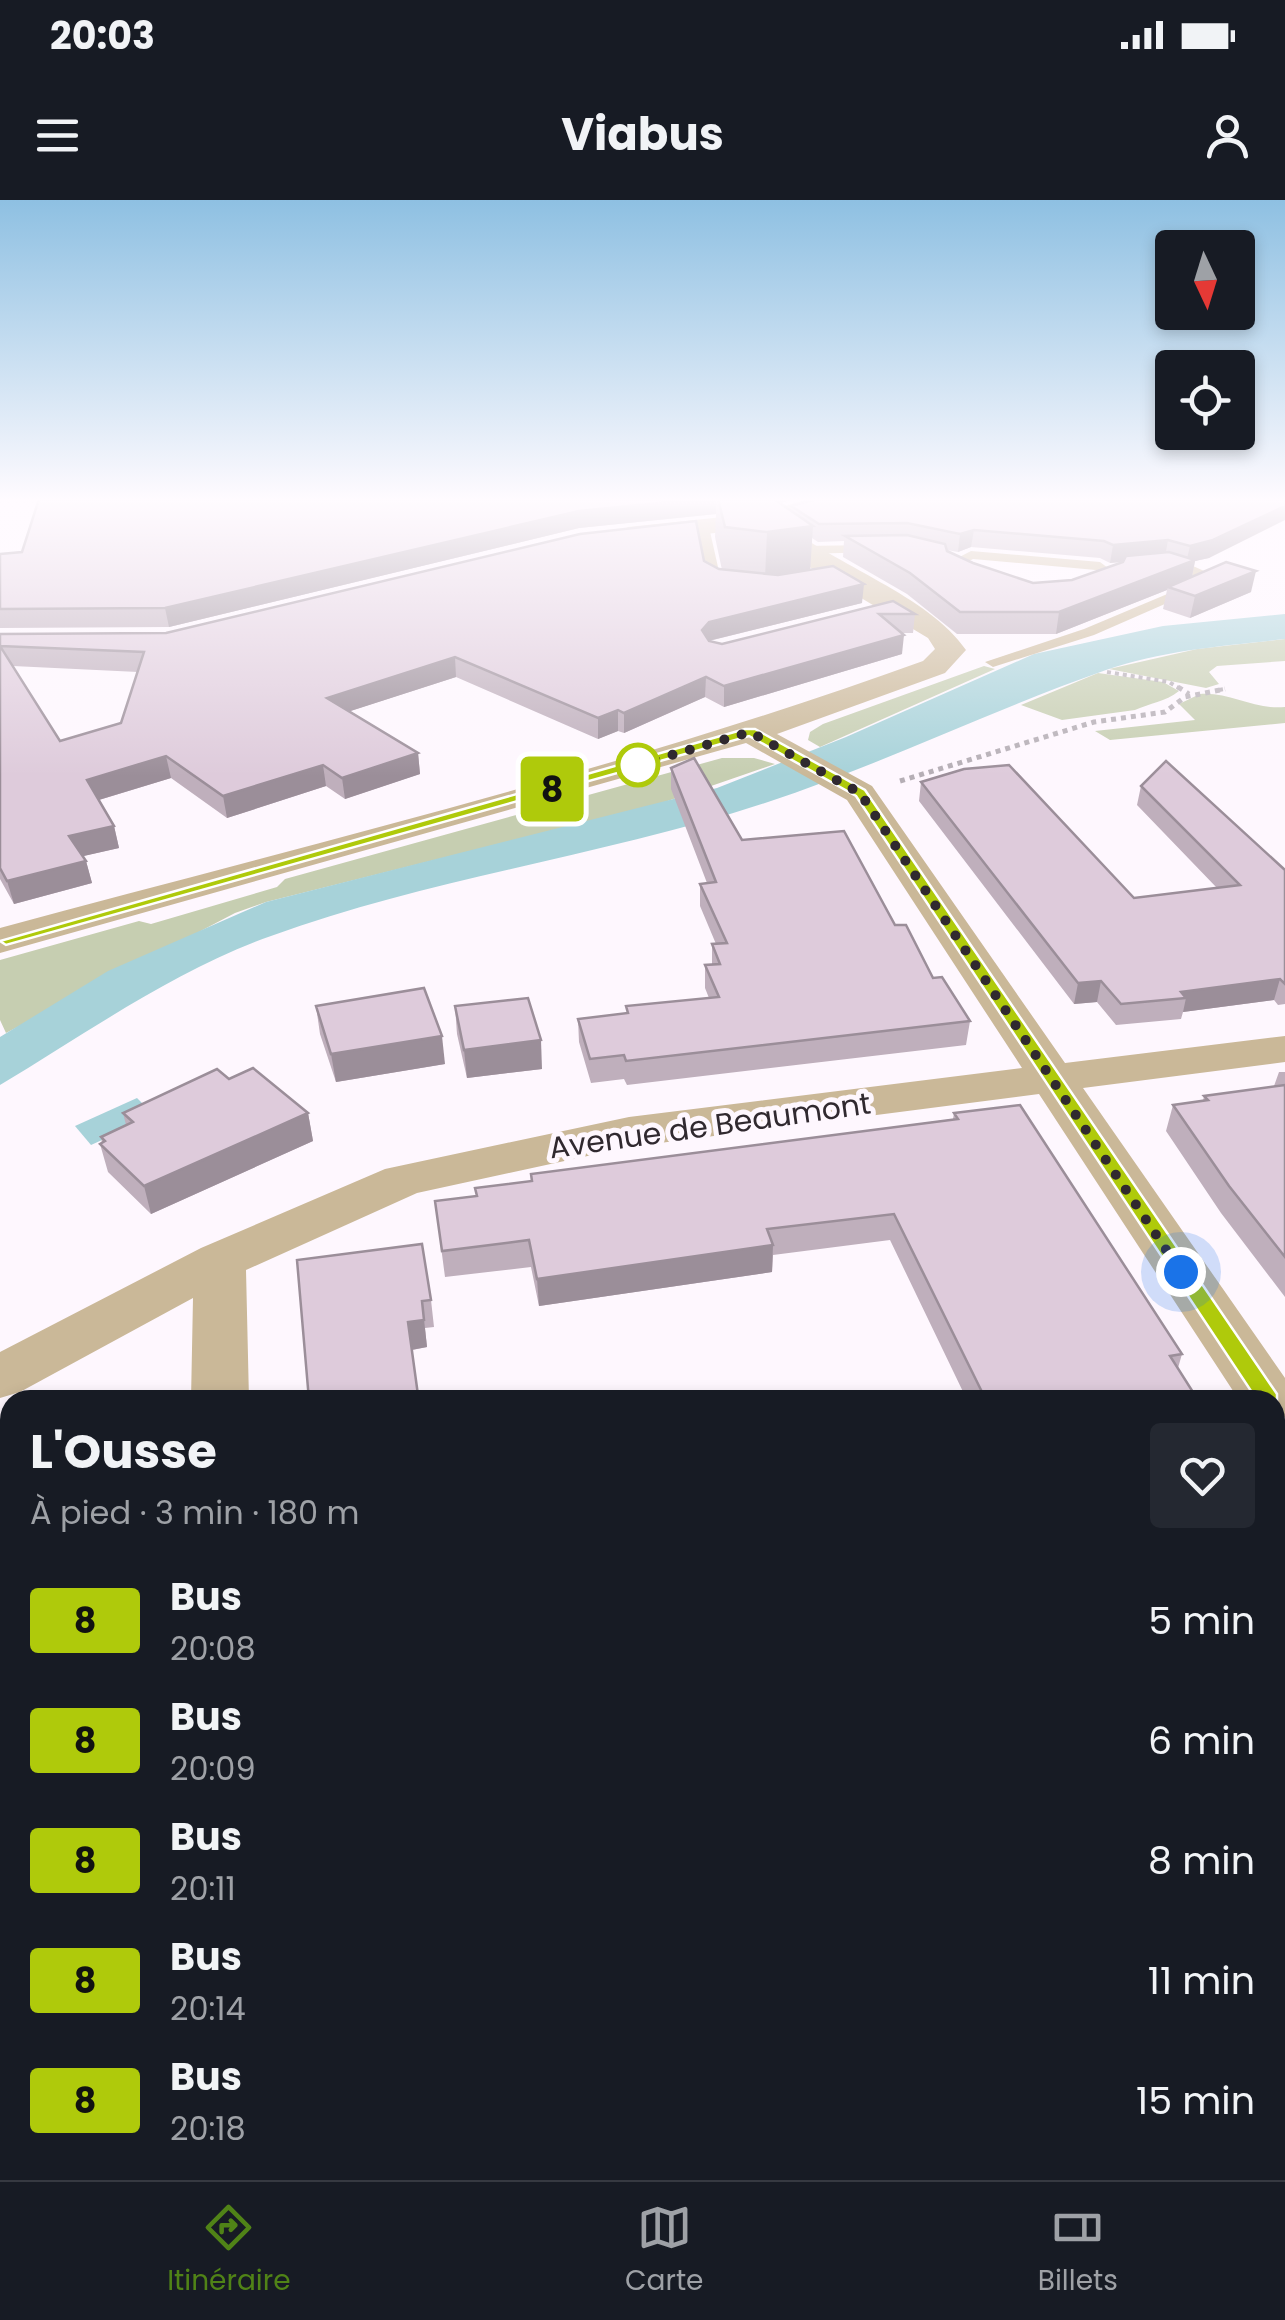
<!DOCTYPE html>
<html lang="fr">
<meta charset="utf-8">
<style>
:root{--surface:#171b24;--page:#242831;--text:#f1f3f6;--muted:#9ea1a6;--line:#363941;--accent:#508317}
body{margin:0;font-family:Poppins,sans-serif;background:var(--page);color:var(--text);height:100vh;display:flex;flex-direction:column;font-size:38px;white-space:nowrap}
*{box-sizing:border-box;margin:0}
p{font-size:32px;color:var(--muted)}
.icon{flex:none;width:55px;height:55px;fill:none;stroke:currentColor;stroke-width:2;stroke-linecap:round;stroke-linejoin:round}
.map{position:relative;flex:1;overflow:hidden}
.drawer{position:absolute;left:0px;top:1190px;width:1285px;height:790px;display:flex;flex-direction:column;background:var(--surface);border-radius:30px 30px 0 0;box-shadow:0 5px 15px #0003}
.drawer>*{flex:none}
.badge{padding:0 20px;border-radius:8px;font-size:35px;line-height:65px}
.needle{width:65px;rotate:176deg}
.controls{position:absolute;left:1155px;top:30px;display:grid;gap:20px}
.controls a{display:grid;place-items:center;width:100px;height:100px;border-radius:10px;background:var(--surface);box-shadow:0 5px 15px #0003;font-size:50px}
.you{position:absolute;width:50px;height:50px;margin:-25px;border:8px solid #fff;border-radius:50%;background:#1a73e8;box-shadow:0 0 0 15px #1a73e833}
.map>.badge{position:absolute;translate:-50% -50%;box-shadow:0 0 0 5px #fff}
.round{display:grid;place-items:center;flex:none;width:105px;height:105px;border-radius:10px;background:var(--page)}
.head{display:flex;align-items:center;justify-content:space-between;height:170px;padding:0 30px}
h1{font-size:48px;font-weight:700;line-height:75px}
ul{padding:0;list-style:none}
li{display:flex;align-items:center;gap:30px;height:120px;padding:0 30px}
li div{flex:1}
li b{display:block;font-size:38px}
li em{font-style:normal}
li .badge{min-width:110px;font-weight:700;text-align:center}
.status{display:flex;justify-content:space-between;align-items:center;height:70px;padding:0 50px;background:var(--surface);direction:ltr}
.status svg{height:28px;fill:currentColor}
header{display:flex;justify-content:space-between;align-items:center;height:130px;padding:0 30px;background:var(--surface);font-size:45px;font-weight:700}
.tab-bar{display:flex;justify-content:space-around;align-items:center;height:140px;border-top:2px solid var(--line);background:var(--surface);font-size:28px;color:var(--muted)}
.tab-bar a{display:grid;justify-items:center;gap:5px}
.tab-bar .selected{color:var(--accent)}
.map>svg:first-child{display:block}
</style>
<div class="status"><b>20:03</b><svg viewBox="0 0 49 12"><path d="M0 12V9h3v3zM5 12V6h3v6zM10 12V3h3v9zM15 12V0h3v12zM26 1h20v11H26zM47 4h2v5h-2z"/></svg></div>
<header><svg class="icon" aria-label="menu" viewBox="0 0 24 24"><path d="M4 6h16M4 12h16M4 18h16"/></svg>Viabus<svg class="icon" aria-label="person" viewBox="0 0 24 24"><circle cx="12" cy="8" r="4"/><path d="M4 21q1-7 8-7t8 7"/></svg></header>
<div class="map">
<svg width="1285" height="1980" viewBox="0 0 1285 1980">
<rect width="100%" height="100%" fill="#fef7fe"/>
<g fill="#c6ceb1">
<path d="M1285,439V461L1217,466L1209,472L1219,484L1206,488L1109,469L1197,449Z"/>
<path d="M984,466L995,469L820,547L808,540L810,532L823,524Z"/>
<path d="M1098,473L1163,482L1179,491C1165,502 1150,503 1135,510L1062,520L1021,505Z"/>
<path d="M1200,494C1231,492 1253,510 1285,507V523L1110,540L1095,531L1195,520L1179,504Z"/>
<path d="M722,558H754L775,564L656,605L266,702L235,713L6,833L0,820V760L139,721L151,724L277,687L285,679Z"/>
</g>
<g fill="#a7d2d9">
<path d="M1285,414V439C1226,446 1163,450 1106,470C992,510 883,564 768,602C605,656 433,677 271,736C175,770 87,833 0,885V837L108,771L266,702L717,588L846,537L1034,454L1163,426Z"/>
<path d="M137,898L155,916L91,945L75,926Z"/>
</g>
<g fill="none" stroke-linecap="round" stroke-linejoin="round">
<g stroke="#b5aeb5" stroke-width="4" stroke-dasharray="4 4" stroke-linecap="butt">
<path d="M1107,472L1169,482L1182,490"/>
<path d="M1219,490L1225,489"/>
</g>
<g stroke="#b5aeb5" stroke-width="5" stroke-dasharray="5 5" stroke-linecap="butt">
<path d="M1178,487L1189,494"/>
<path d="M900,581L1094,522L1165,512L1185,497L1225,489"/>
</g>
<g fill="#cab898" fill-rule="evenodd">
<path d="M703,323L709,327L720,376L736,381V387L707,378L697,327Z"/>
<path d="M875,345L880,346V352L800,354L793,350L800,346Z"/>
<path d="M971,351L1100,362L1120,377C1067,417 994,405 944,365ZM973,359L1096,370L1104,376C1035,404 1026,397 961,365Z"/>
<path d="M1159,362L1193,366L1222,379L1094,435L993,467L985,462L1084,429L1203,379L1154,369V363Z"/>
</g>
<g fill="#cab898" fill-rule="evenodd">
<path d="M808,299H846L843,304L782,322C836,366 928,395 966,450L945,473L777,534L872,586L1065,863L1285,836V862L1083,888L1285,1178V1217L1275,1220V1200H1239L1039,894L629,947L417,993L246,1070L249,1200H191L193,1098L20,1192L0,1198V1152L201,1048L385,969L629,917L1022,868L847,600L746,543L0,753V728C309,644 622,570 923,461L935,449L928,438L791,356L758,328L628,343L615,335L628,327L761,313Z"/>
<rect x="175" y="1970" width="86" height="10"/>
</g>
</g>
<g fill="#bfafbc" fill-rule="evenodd">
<path d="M39,299H795L780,303L791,311V306L1285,299L1209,358L1195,361L1192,377L1251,392L1190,418L1163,409L1167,390L1056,434H957L907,394L843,357L844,341L818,342L812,338L810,370L862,403L709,441L722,444L893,401L915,414L913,433H902V454L724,507L705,497L624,533L618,531L598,539L456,477L350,511L418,553L420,574L345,599L326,586L227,618L171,578L99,600L114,626L119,648L83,656L86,661L92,683L14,704L0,679V434L166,433L704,361L719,369L722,370L715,337L716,314L579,328L169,427L0,428V354L22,352ZM971,347L1100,358L1110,363L1124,362L1072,380L1033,383L973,363L947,350L958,352ZM13,466L138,472L121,523L60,541Z"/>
<path d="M671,568L742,640L895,725L933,778L970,821L966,845L627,885L624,879L591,883L579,842L578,819L627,813L626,806L709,798L705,788V765H712V744H716L700,706V684L707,683L671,589Z"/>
<path d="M921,582L1134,698L1217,688L1137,605L1141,586L1285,670V804L1278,805L1274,800L1183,812L1181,819L1116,825L1097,802L1074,804L919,601Z"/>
<path d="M316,806L445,864L336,882L320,834Z"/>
<path d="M455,806L542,869L467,878L457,834Z"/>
<path d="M1279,872H1285V1097L1221,1013L1166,931L1173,905L1203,901L1204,896L1274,886Z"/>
<path d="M229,879L308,913L313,941L151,1014L108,972L100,944L102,943L101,937L126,925L123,913Z"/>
<path d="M954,913L1182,1154L1178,1168L1198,1200H967L890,1040L773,1055L772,1072L539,1106L531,1067L445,1077L435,1001L476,997L531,981V974L953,919Z"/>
<path d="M297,1060L431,1100L434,1127L425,1128L427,1147L412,1150L419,1200H309Z"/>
<path d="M1275,1299L1285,1315V1568L1275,1550Z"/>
<path d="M1285,1707V1792L1275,1794V1710Z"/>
</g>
<g fill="#9b8e99">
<path d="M698,299H716V314L579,328L169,427L165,408L579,311Z"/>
<path d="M718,299H795L760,309Z"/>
<path d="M1285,306V320L1209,358L1195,361L1191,381L1168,387L1167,390L1056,434L1059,412L1186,363L1190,346Z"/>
<path d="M813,326L810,372L765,378L767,332Z"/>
<path d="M974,330L971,347L958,352L960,334Z"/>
<path d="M1168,340L1165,357L1110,363L1113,345Z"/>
<path d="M1256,371L1251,392L1190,418L1195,396Z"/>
<path d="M864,384L862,403L708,441L702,430L709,422Z"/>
<path d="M904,435L902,454L724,507V486Z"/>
<path d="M455,457L456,477L329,518L327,498Z"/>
<path d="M706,477L705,497L624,533V513Z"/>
<path d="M618,510V531L598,539V518Z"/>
<path d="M418,553L420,574L345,599L342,578Z"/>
<path d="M166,556L171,578L92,602L87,580Z"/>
<path d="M323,565L326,586L227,618L223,596Z"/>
<path d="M114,626L119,648L75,658L69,636Z"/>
<path d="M86,661L92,683L14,704L7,681Z"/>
<path d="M1280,779L1274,800L1183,812L1186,798L1181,792Z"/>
<path d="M1101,781L1097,802L1074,804L1078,783Z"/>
<path d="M442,836L445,864L336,882L331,854Z"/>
<path d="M541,840L542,869L467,878L464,850Z"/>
<path d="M308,913L313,941L151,1014L144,986Z"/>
<path d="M773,1045L772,1072L539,1106L537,1079Z"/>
<path d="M422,1101L427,1147L411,1150L408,1122Z"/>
<path d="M10,1458V1487L0,1489V1460Z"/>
<path d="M10,1726V1757L0,1759V1728Z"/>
<path d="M10,1968V1970H94V1978L86,1980H0V1970Z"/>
</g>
<g fill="#decbdb" stroke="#9b8e99" stroke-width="2.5">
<path d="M39,299H698L579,311L165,408L0,409V354L22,352Z"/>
<path d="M718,299H774L813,326L767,332L725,327Z"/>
<path d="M817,299H1285V306L1213,340L1190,346L1168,340L1113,345L1104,341L974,330L960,334L907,323L819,324L791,306Z"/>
<path d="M696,321L704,361L719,369L778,375L833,366L864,384L709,422L702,430L709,441L722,444L893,401L915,414H879L904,435L724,486L706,477L624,513L618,510L598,518L455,457L327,498L418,553L342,578L323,565L223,596L166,556L87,580L114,626L69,636L86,661L7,681L0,668V446L60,541L121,523L144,452L0,446V434L166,433L580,334Z"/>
<path d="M907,335L945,344L947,351L973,363L1033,383L1072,380L1123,362L1126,356L1169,352L1195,360L1059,412H960L910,373L845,336Z"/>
<path d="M1226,362L1256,371L1195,396L1168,387Z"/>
<path d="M694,558L742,640L844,631L895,725H906L933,778L942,777L970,821L626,861L624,855L590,859L578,819L628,813L626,806L719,797L705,765L720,764L712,744L727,743L700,684L716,682L671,568Z"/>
<path d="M1166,561L1285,670V784L1280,779L1181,792L1186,798L1121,804L1101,781L1078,783L921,582L964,569L1009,565L1134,698L1240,685L1141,586Z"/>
<path d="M424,788L442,836L331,854L316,806Z"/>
<path d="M528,798L541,840L464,850L455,806Z"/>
<path d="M253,868L308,913L144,986L100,944L105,941L101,937L133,922L123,913L217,869L229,879Z"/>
<path d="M1285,885V1057L1229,986L1173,905L1208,900L1204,896Z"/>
<path d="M1020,905L1182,1154L1170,1156L1198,1200H986L894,1014L767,1029L773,1045L537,1079L529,1040L442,1051L435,1001L477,996L475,988L532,981L531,974L958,919L954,913Z"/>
<path d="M422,1044L431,1100L422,1101L424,1120L408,1122L418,1195L382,1200H309L297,1060Z"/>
<path d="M124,1193V1200H77Z"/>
<path d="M10,1293V1458L0,1460V1295Z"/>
<path d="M1275,1299L1285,1315V1519L1279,1508L1275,1509Z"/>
<path d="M10,1477V1519L5,1520Z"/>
<path d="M10,1601V1726L0,1728V1603Z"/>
<path d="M1285,1707V1773L1275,1775V1710Z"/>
<path d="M10,1828V1968L0,1970V1830Z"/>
<path d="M350,1970H613L615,1980H351Z"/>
</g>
<linearGradient id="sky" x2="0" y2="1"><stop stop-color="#8ec0e2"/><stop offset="0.52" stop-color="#fffbff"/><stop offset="1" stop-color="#fffbff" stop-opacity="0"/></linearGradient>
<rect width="1285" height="576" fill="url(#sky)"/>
<path fill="#afca0b" stroke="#fff" stroke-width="2.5" d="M745,529H755L865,590L1277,1194V1206H1261L856,596L749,536L6,745L0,741Z"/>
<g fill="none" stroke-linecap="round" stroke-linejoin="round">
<path stroke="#30292f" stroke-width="10" stroke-dasharray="0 18" d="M638,565L750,532L860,593L1181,1072"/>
</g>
<circle fill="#fff" stroke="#afca0b" stroke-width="5" cx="638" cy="565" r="20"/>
<g text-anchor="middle" stroke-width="10" stroke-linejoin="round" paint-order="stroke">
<g font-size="30" fill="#30292f" stroke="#fef7fe">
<text transform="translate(710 926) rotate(-8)" y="10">Avenue de Beaumont</text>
</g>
</g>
</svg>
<div class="controls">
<a><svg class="needle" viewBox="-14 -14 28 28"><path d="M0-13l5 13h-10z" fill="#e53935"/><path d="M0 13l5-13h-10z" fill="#9ea1a6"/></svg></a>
<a><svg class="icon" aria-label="locate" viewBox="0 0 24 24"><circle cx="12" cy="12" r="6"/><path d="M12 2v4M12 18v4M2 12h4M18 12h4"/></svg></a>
</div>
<div class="you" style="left:1181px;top:1072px"></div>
<b class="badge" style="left:552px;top:589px;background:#afca0b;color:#111">8</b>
<section class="drawer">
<div class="head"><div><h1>L'Ousse</h1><p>À pied · 3 min · 180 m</p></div><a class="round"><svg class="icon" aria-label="heart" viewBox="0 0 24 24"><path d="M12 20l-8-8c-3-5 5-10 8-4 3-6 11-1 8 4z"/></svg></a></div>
<ul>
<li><span class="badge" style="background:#afca0b;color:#111">8</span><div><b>Bus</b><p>20:08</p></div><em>5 min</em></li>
<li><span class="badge" style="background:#afca0b;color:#111">8</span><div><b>Bus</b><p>20:09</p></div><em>6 min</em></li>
<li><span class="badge" style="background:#afca0b;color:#111">8</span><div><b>Bus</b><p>20:11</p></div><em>8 min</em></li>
<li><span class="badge" style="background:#afca0b;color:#111">8</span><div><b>Bus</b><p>20:14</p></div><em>11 min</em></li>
<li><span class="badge" style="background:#afca0b;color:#111">8</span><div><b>Bus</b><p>20:18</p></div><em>15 min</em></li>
</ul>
</section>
</div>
<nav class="tab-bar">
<a class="selected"><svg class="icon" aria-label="directions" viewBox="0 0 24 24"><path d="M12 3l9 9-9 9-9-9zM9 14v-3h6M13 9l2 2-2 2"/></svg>Itinéraire</a>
<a><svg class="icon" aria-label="map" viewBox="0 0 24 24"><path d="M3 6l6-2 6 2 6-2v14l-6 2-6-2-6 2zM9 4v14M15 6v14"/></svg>Carte</a>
<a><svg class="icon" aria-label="tickets" viewBox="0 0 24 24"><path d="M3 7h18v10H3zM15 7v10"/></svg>Billets</a>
</nav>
